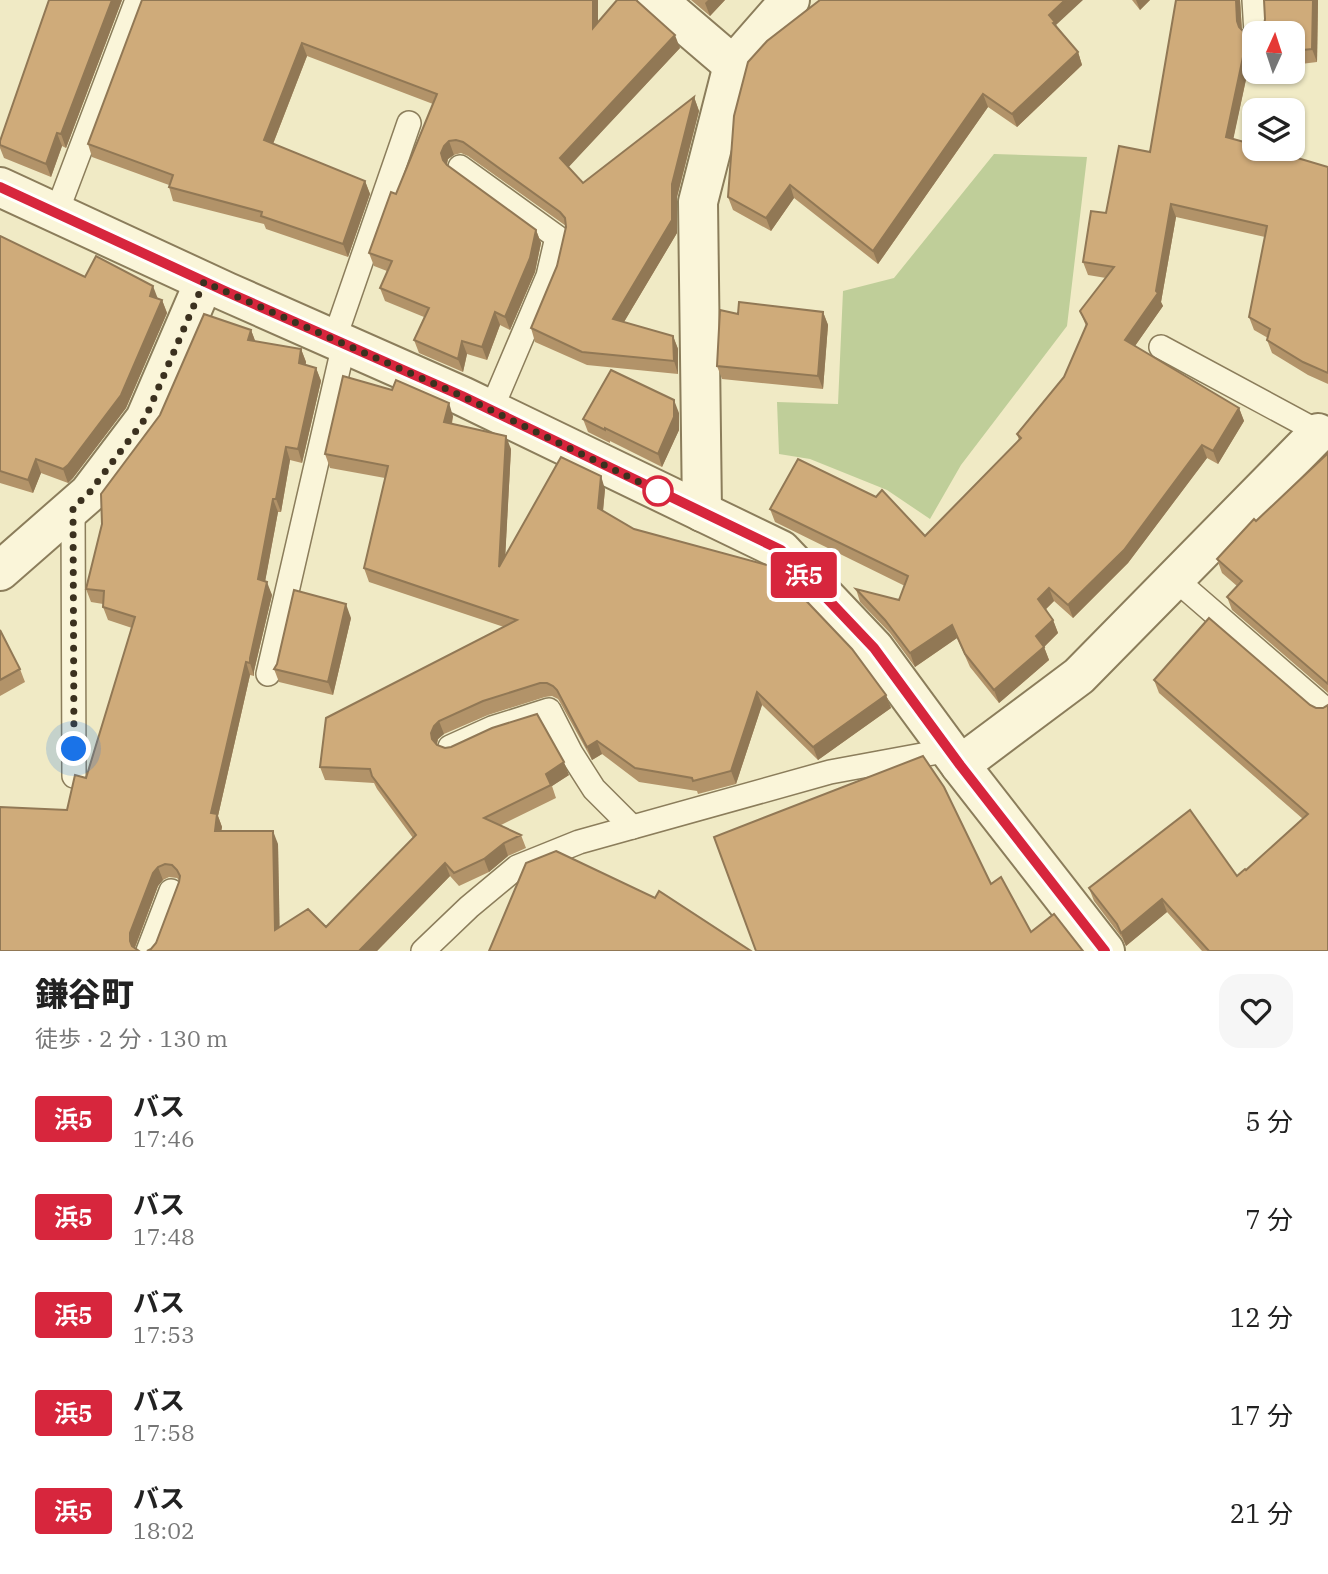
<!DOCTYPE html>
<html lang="ja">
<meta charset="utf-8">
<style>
:root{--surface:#fff;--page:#f6f6f6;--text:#222;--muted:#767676}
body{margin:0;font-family:"IBM Plex Serif","Noto Sans JP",serif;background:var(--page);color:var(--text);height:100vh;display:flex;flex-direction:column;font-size:26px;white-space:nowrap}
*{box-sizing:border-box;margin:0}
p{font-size:23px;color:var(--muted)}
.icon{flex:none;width:38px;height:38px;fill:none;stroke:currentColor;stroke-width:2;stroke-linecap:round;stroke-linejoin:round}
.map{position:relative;height:951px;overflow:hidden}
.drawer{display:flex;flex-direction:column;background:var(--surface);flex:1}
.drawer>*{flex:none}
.badge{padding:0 14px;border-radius:5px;font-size:24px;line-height:46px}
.needle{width:46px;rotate:3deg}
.tools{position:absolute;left:1242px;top:21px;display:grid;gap:14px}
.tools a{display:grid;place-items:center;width:63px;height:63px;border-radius:14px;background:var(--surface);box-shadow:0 2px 5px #0004;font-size:35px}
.you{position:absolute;width:35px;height:35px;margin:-18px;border:5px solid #fff;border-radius:50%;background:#1a73e8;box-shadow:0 0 0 10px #1a73e833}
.map>.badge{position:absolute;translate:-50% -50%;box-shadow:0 0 0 4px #fff}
.round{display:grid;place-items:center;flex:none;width:74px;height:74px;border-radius:21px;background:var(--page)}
.headline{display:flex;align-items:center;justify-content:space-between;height:119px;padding:0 35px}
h1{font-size:33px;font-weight:800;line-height:52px}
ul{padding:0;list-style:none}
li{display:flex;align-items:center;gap:21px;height:98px;padding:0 35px}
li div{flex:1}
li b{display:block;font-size:26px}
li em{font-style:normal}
li .badge{min-width:77px;font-weight:700;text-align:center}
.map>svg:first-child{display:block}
</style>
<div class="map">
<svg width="1328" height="951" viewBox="0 0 1328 951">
<rect width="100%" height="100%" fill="#f0eac5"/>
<path fill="#bfce99" d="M994,154L1087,157L1067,326L961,465L930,519L887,490L810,459L779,454L777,402L838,404L843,291L894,278Z"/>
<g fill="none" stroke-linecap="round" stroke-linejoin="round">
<g stroke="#8b7d5b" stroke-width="26">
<g id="service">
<path d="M1254,0L1256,33"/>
<path d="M460,167L557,237L548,276L491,410"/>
<path d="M56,214L137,0"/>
<path d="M334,340L409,123"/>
<path d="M1161,347L1328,437"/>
<path d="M73,508L74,776"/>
<path d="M1175,579L1324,708"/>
<path d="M268,674L344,344"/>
<path d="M450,747L492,728L549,710L571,753L594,789L632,827"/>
<path d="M148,951L171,891"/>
<path d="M423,951L469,907L517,867L579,842L830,772L949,750"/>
</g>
</g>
<g stroke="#8b7d5b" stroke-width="42">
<g id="minor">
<path d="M657,0L733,65"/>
<path d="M0,187L227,292L462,396L781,550L874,648L960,765L1105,951"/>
<path d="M702,512L698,202L733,65L790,0"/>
<path d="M0,571L89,493L145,419L204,282"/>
<path d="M960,765L1079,676L1318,433"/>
</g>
</g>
<use href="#service" stroke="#faf5d9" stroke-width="23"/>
<use href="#minor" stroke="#faf5d9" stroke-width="38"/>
</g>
<g fill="#b29369">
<path d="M49,0H122L66,148L62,146L51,177L4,158L0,148V141Z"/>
<path d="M142,0L598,22L638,3L680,48L568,167L583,183L694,97L699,111L677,197V233L624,322L673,336L678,349V374L587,365L535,342L531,328L557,266L566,226L468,156L461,153L454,155L448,159L447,165L536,230L541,243L535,272L510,330L500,325L487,360L467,354L463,372L419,353L414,340L424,317L385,301L380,288L387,271L374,266L369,253L396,194L433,104L307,56L273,144L365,181L370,194L348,257L266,229L264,224L173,201L169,187V185L92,157L88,144Z"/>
<path d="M691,0H725L710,16Z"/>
<path d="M1132,0H1150L1140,10Z"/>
<path d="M1240,0L1242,29L1244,32L1251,34L1259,31L1318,0L1317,62L1293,65V33H1255V69L1248,70L1233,139L1328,167V384L1308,375L1272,353L1267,340L1268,338L1254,330L1249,317L1265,237L1176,217L1161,302L1163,306L1135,346L1239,408L1244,421L1218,464L1207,458L1128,563L1073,618L1054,601L1046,609L1053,620L1058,633L1044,647L1049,660L999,703L970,667L957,638L915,667L890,633L860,602L856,589L899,600L905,586L775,522L770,509L925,536L1019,440L1017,434L1064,377L1086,326L1080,311L1106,278L1088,275L1083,262L1106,213L1150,152Z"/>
<path d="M1056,25L1078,52L1082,65L1017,127L988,107L878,264L794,198L771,231L733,210L728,197Z"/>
<path d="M0,236L85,277L162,300L167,313L126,408L73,478L68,483L41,473L33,493L0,483Z"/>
<path d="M823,312L828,325L823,389L722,379L717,366L738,314Z"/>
<path d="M251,330L255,341L301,349L306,362L305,365L316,368L321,381L302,463L290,460L281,512H278L265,581L272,595L254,671V676L250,675L218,816L222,827L221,831L278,844L279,927H326L413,838L377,789L374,783L325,780L320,767L504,627L369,582L364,568L385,478L330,468L325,454L453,416L452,424L511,449L505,557L605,489L603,511L886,695L891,708L818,760L762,705L736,784L698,794L697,791L639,782L602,754L592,760L561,704L558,699L552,696L545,697L488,715L444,734L438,739L437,745L445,748L569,775L552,786L556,798L501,825L521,835L526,848L508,856L489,872L459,886L450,876L377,951H147L151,949L156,943L180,881L177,878L169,877L163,880L158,886L135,948L0,951L67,810L86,778L132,628L108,620L103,607V604L91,602L86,589Z"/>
<path d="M679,413V430L662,467L610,441V443L588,432L583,419Z"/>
<path d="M1328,453V693L1232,610L1227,597L1237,586L1222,573L1217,559Z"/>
<path d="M351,618L333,695L279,682L274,669L277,664Z"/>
<path d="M0,630L20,669L25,682L0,696Z"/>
<path d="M1154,680L1310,705L1316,708H1323L1328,951H1202L1167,912L1126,946L1122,938L1094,901L1089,888L1237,876L1246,870L1303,819L1159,693Z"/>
</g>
<g fill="#917855">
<path d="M112,0H122L66,148L61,134Z"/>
<path d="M593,0H598V41L593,28Z"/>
<path d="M708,0H725L710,16L705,3Z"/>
<path d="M1065,0H1083L1056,25L1060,35L1049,15Z"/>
<path d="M1136,0H1150L1140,10Z"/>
<path d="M1236,0H1240L1242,34L1237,21Z"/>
<path d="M1313,0H1318L1317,62L1312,49Z"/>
<path d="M675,35L680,48L565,171L560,158Z"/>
<path d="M302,43L307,56L269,154L264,140Z"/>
<path d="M1078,52L1082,65L1017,127L1012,114Z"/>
<path d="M1243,57L1248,70L1231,150L1226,137Z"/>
<path d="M983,94L988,107L878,264L873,251Z"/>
<path d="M694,97L699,111L677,197V233L618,332L613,319L672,184Z"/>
<path d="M57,133L62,146L51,177L46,164Z"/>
<path d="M449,141L454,155L448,159L446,166L443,160L441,153L444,146Z"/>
<path d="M365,181L370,194L348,257L343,244Z"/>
<path d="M790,185L794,198L771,231L766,218Z"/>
<path d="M1171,204L1176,217L1161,302L1163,306L1130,353L1125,340L1156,291Z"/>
<path d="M536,230L541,243L535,272L510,330L505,317Z"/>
<path d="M153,286L158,299L150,296Z"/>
<path d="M162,300L167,313L126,408L73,478L68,483L63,469Z"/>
<path d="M495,312L500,325L487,360L482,347Z"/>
<path d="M823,312L828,325L823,389L818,376Z"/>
<path d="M251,330L256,343L248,340Z"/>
<path d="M673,336L678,349V374L674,361Z"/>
<path d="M462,341L467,354L463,372L458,359Z"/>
<path d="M301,349L306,362L304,376L299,363Z"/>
<path d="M316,368L321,381L302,463L298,449Z"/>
<path d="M674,400L679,413V430L662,467L658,454Z"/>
<path d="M449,403L453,416L449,436L444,422Z"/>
<path d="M1239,408L1244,421L1218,464L1213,451Z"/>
<path d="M506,436L511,449L504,580L499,567Z"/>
<path d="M1202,445L1207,458L1128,563L1073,618L1068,605Z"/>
<path d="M286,447L290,460L281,512L276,499Z"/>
<path d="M36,459L41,473L33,493L28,480Z"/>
<path d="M601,476L605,489L602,521L598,508Z"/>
<path d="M273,499L278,512L263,593L258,579Z"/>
<path d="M267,582L272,595L254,671V676L250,663V658Z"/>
<path d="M1049,588L1054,601L1043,612L1038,599Z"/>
<path d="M346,604L351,618L333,695L328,682Z"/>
<path d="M1053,620L1058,633L1041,650L1036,636Z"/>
<path d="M952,625L957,638L915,667L910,653Z"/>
<path d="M1044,647L1049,660L999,703L994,690Z"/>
<path d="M246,662L250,675L218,816L222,827L219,844L215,831L211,813Z"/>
<path d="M757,692L762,705L736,784L731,771Z"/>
<path d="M886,695L891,708L818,760L813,747Z"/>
<path d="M439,721L444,734L438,739L436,746L432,739L431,733L434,726Z"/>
<path d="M597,741L602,754L592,760L587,747Z"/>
<path d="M564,762L569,775L552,786L546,774Z"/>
<path d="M273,831L278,844L280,943L275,930Z"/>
<path d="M504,843L508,856L489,872L484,859Z"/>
<path d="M445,863L450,876L377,951H359Z"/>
<path d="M158,867L163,880L158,886L135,947V951L130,941V933L153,873Z"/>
<path d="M1162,899L1167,912L1126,946L1121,933Z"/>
</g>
<g fill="#cfab7a" stroke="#917855" stroke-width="2">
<path d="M49,0H112L61,134L57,133L46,164L0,145V141Z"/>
<path d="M142,0H593V28L617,0H636L675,35L560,158L583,183L694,97L672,184V220L613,319L673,336L674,361L582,352L531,328L557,266L566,227L565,218L560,212L463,142L456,140L449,141L444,146L441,153L443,160L447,165L536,230L530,258L505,317L495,312L482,347L462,341L458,359L414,340L429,308L380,288L392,261L369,253L391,192L396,194L437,94L302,43L264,140L365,181L343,244L261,216L262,212L169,187L173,175L88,144Z"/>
<path d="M820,0H1065L1049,15L1055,22L1053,23L1078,52L1012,114L983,94L873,251L790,185L766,218L728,197L734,116L748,62L767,41Z"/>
<path d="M1176,0H1236L1237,21L1239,27L1244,32L1251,34L1259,31L1264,25L1265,19L1264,0H1313L1312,49L1293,51V33H1255V56L1243,57L1226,137L1255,145V149H1267L1328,167V373L1303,362L1267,340L1270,329L1249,317L1267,226L1171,204L1156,291L1158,293L1125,340L1239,408L1213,451L1202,445L1124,550L1068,605L1049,588L1038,599L1053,620L1036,636L1044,647L994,690L965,654L952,625L910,653L885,620L856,589L899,600L908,576L770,509L798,459L876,497L882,490L925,536L1021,438L1017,434L1064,377L1087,324L1080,311L1114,267L1083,262L1091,211L1106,213L1119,146L1150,152Z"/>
<path d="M0,236L85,277L96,256L153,286L150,296L162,300L121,395L68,465L63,469L36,459L28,480L0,471Z"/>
<path d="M739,302L823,312L818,376L717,366L720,310L738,314Z"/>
<path d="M204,314L251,330L248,340L301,349L299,363L316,368L298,449L286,447L276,499H273L258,579L267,582L250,658V663L246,662L211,813L217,814L215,831H273L275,930L308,909L326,927L416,835L372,776L370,769L320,767L326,718L517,620L364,568L388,466L325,454L343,376L392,390L396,380L449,403L444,422L506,436L499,567L561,457L601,476L598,508L634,529L774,567L852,649L886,695L813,747L757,692L731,771L693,781L692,778L635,768L597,741L587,747L557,690L553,686L547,683H540L483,701L439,721L434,726L431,733L432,739L437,745L445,748L451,747L492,728L537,714L564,762L546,774L551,785L484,818L521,835L504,843L484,859L454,873L445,863L359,951H147L151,949L156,943L179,882L180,876L177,870L172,865L165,864L158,867L153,873L130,933V941L132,946L139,951H0V807L67,810L75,775L86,778L135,617L103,607L104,591L86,589L102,524L101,494L160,415Z"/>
<path d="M611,370L674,400V417L658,454L605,428V430L583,419Z"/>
<path d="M1328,453V684L1227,597L1242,581L1217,559L1254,519L1256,521Z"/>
<path d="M294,590L346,604L328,682L274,669L277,664Z"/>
<path d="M1209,618L1310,705L1316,708H1323L1328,705V951H1209L1162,899L1121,933L1117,924L1089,888L1190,810L1237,876L1245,869L1246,870L1308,814L1154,680Z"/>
<path d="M0,630L20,669L0,680Z"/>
<path d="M923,756L944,787L991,884L1001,877L1031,932L1054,914L1083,951H756L714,837Z"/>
<path d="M556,851L655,898L659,891L751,951H489L526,863Z"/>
</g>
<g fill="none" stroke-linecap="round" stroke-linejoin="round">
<g stroke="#fff" stroke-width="16">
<path id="line" d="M0,187L227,292L462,396L781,550L874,648L960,765L1105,951"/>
</g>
<use href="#line" stroke="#d7263d" stroke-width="10"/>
<path stroke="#3b311f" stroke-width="7" stroke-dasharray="0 12.6" d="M74,749L73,508L89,493L145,419L204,282L462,396L658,491"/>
</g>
<circle fill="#fff" stroke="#d7263d" stroke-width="3.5" cx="658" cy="491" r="14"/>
</svg>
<div class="tools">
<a><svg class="needle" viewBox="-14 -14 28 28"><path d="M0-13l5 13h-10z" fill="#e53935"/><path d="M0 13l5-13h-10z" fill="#767676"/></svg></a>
<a><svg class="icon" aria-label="layers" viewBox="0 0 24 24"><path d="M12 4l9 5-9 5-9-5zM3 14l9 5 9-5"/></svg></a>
</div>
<div class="you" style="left:74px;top:749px"></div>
<b class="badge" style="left:804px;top:575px;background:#d7263d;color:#fff">浜5</b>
</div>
<section class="drawer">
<div class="headline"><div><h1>鎌谷町</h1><p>徒歩 · 2 分 · 130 m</p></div><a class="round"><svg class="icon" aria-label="heart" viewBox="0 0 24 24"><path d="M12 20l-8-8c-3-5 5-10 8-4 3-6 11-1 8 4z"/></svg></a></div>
<ul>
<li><span class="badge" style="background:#d7263d;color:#fff">浜5</span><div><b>バス</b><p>17:46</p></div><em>5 分</em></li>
<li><span class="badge" style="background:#d7263d;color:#fff">浜5</span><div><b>バス</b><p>17:48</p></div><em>7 分</em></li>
<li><span class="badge" style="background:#d7263d;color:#fff">浜5</span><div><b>バス</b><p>17:53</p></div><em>12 分</em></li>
<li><span class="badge" style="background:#d7263d;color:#fff">浜5</span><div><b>バス</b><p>17:58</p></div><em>17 分</em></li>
<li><span class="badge" style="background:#d7263d;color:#fff">浜5</span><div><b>バス</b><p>18:02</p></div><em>21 分</em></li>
</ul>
</section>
